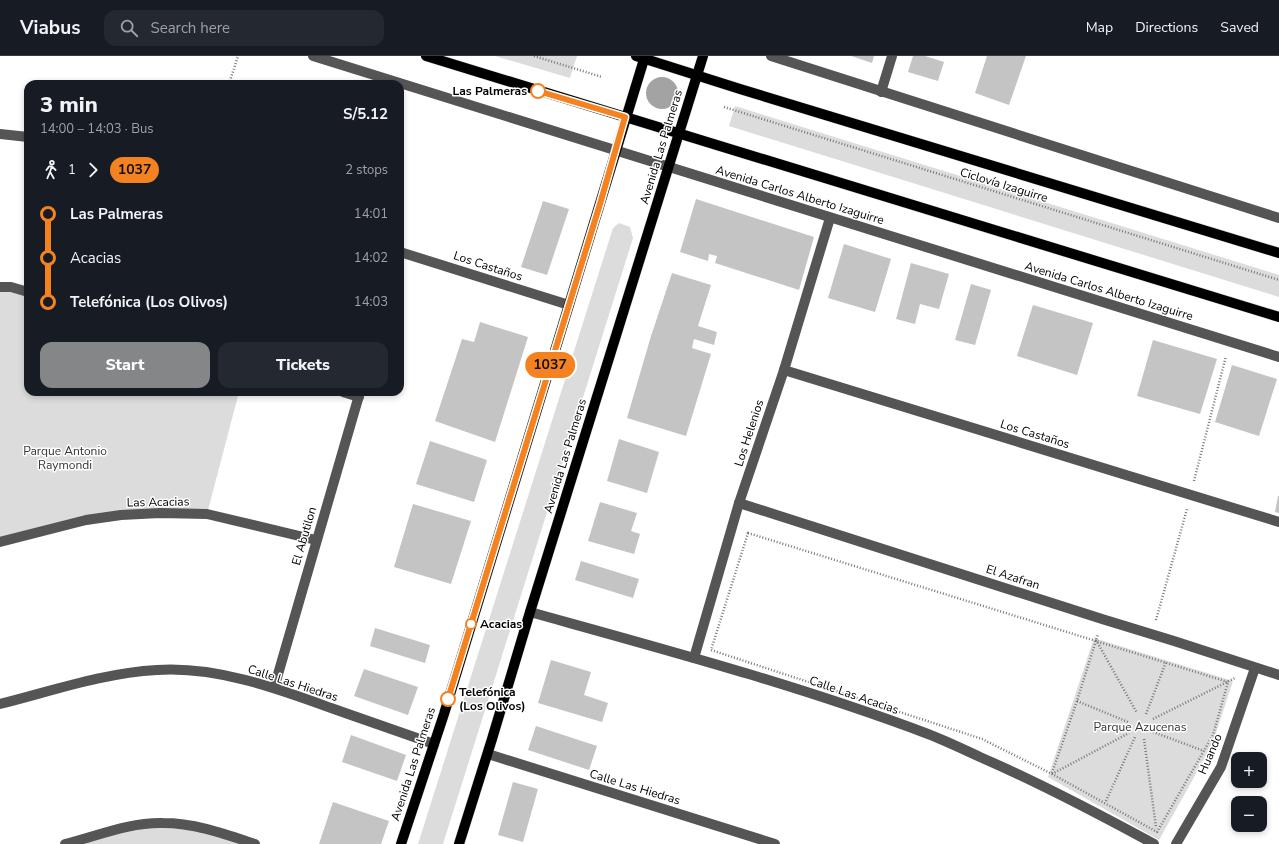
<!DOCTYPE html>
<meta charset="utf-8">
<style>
:root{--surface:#171b24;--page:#242831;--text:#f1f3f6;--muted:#9ea1a6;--line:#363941;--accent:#858687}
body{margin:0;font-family:"Nunito Sans",sans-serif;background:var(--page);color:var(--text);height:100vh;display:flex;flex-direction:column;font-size:15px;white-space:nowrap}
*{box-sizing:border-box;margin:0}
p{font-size:13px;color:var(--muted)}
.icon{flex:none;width:22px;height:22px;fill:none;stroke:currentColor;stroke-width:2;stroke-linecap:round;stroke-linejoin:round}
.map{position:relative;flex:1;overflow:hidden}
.details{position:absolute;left:24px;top:24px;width:380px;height:316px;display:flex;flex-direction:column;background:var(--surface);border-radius:12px;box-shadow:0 2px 6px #0003}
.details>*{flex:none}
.badge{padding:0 8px;border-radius:13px;font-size:14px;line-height:26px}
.controls{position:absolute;left:1231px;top:696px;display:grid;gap:8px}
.controls a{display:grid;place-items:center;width:36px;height:36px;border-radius:8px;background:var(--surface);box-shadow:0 2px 6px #0003;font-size:20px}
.map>.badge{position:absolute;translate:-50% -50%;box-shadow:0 0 0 2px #fff}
.legs{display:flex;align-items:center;gap:6px;height:44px;padding:0 16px;font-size:13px}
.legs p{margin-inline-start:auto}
.overview{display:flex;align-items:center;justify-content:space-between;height:68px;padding:0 16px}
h1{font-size:22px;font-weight:800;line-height:30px}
.cta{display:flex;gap:8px;margin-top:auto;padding:8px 16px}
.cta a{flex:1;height:46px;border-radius:12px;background:var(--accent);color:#fff;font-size:16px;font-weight:800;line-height:46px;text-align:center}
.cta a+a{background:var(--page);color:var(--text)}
ul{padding:0 16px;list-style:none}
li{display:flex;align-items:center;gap:14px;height:44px;font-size:15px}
li i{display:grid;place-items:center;width:6px;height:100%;margin:0 5px;background:currentColor}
li i::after{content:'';width:10px;height:10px;margin:-5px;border:3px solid;border-radius:50%;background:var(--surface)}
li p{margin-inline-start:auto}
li:first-child i{background:linear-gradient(#0000 50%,currentColor 0)}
li:last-child i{background:linear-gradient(currentColor 50%,#0000 0)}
header{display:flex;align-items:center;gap:24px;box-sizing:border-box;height:56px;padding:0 20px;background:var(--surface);border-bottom:1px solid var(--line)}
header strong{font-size:19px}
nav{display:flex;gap:22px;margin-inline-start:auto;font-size:14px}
.search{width:280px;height:36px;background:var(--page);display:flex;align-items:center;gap:10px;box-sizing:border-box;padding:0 14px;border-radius:12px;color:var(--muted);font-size:15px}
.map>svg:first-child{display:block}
</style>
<header>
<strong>Viabus</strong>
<div class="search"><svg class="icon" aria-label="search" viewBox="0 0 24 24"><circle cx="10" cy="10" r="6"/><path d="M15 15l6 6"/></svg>Search here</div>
<nav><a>Map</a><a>Directions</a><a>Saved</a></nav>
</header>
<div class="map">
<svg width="1279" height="788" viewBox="0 0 1279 788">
<rect width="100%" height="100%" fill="#fff"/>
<g fill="#dcdcdc">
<path d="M495,0H577L570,22Z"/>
<path d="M735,50L1279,219V241L729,70Z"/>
<path d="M619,167L630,171L633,182L443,788H418L613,172Z"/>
<path d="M0,231L28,236V336H239L207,458H143L0,486Z"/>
<path d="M1094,582L1233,625L1212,689L1159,784L1048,721Z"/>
<path d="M162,767L255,788H67Z"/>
</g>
<circle fill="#a3a3a3" cx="662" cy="37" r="16"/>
<g fill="#c4c4c4">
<path d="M851,0H874L872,7Z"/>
<path d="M913,0H925L944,6L938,25L908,16Z"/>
<path d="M987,0H1026L1009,49L975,37Z"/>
<path d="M696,143L814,181L799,234L715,207L717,200L709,198L708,205L680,196Z"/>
<path d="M543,145L569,153L547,219L521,211Z"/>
<path d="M844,188L891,203L875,256L828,242Z"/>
<path d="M911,207L949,218L939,253L920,248L915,268L896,263Z"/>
<path d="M672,217L711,229L698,270L717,276L714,289L694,283L692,292L711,298L686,380L627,362L651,280Z"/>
<path d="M971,228L991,234L975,289L955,284Z"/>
<path d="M1033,249L1093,267L1077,319L1017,300Z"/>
<path d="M480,266L528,281L495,386L435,365L462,283L474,286Z"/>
<path d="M1153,284L1217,303L1200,358L1137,340Z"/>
<path d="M1232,309L1277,323L1259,380L1215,366Z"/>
<path d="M619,383L659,396L647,437L607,425Z"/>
<path d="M430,385L487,404L474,446L416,428Z"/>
<path d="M1278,440H1279V457L1275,456Z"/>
<path d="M600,446L637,457L631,475L640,478L634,498L588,485Z"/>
<path d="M413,448L471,465L451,528L394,511Z"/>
<path d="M581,505L639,523L633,542L575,524Z"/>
<path d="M375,572L430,589L425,607L370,590Z"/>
<path d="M551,604L591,616L584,639L608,647L602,666L538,647Z"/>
<path d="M364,613L418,631L408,659L354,640Z"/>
<path d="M536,670L597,690L589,714L528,694Z"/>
<path d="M351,679L406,699L397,725L342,706Z"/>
<path d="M513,726L538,733L523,786L498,779Z"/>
<path d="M333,746L389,765L381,788H319Z"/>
</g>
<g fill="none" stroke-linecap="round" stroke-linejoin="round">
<g stroke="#dbdbdb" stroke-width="11">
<g id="major">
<path d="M426,0L1279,261"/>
<path d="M636,0L740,33L1279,197"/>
<path d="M401,788L444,658L645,0"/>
<path d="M459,788L492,683L530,556L703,0"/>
</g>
</g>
<g stroke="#777" stroke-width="2.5" stroke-dasharray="1 2" stroke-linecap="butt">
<path d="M534,0L602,21"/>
<path d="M229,28L238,0"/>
<path d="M724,51L1279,224"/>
<path d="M1194,425L1226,300"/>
<path d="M748,477L1228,626L1213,679L1157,776L1052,718L982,683L711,594Z"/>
<path d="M1156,564L1187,453"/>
<path d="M1096,584L1137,657"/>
<path d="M1077,645L1128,666"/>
<path d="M1146,658L1166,606"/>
<path d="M1153,663L1235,622"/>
<path d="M1153,676L1204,695"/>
<path d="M1144,683L1156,771"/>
<path d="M1052,717L1077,645L1098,578"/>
<path d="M1052,718L1129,677"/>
<path d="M1106,745L1135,681"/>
</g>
<g stroke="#555" stroke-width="10">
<path d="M313,0L1279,301"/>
<path d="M771,0L1279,162"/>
<path d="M881,36L892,0"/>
<path d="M0,78L28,81"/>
<path d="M400,196L569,249"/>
<path d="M0,231H11L28,236"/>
<path d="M784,314L1279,466"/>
<path d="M343,336L359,341"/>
<path d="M739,447L1102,563L1174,585L1279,619"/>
<path d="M0,486L86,464L121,459L160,457L207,458L316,484"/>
<path d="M530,556C663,593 798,629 928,678C946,685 963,693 980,701C1040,727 1097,757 1154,788"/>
<path d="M694,602L739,447L784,314L830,162"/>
<path d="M274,632L360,336"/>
<path d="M0,648C52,635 103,617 157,614C216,610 276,632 331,652C365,664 400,676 434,688"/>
<path d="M488,698L775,788"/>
<path d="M65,788C97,780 130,766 163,767C195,767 225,778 255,788"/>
<path d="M1176,788L1221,711L1255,612"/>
</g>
<use href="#major" stroke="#000" stroke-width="10"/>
</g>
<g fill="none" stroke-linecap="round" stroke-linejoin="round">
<g stroke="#fff" stroke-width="9">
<path id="line-1" d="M448,643L600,148L625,61L538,35"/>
</g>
<use href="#line-1" stroke="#f58220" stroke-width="6"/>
</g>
<g fill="#fff" stroke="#f58220" stroke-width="2">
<circle cx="538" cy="35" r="7"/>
<circle cx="471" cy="568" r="5"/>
<circle cx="448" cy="643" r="7"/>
</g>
<g text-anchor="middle" stroke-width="3" stroke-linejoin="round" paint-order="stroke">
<g font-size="12" font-weight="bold" fill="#000" stroke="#fff" text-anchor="start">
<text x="527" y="39" text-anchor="end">Las Palmeras</text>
<text x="480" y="572">Acacias</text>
<text x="459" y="640">Telefónica<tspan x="459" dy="14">(Los Olivos)</tspan></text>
</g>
<g font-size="12" fill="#000" stroke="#fff">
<text transform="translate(661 91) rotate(-73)" y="4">Avenida Las Palmeras</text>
<text transform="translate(1004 129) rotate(17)" y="4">Ciclovía Izaguirre</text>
<text transform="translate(800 139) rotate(17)" y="4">Avenida Carlos Alberto Izaguirre</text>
<text transform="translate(488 210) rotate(18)" y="4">Los Castaños</text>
<text transform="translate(1109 235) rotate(17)" y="4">Avenida Carlos Alberto Izaguirre</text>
<text transform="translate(749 377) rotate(-72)" y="4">Los Helenios</text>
<text transform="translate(1035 378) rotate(17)" y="4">Los Castaños</text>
<text transform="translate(565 400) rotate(-73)" y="4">Avenida Las Palmeras</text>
<text transform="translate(158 446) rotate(-1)" y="4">Las Acacias</text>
<text transform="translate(304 480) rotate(-74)" y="4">El Abutilon</text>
<text transform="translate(1013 521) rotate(18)" y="4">El Azafran</text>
<text transform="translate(293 627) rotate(18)" y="4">Calle Las Hiedras</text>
<text transform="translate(854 639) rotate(19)" y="4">Calle Las Acacias</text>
<text transform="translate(1210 698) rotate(-67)" y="4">Huando</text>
<text transform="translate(413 708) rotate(-72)" y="4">Avenida Las Palmeras</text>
<text transform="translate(635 731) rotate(17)" y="4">Calle Las Hiedras</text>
</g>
<g font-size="12" fill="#333" stroke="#fff">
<text x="65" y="399">Parque Antonio<tspan x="65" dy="14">Raymondi</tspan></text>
<text x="1140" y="675">Parque Azucenas</text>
</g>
</g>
</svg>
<div class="controls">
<a>+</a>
<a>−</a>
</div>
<b class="badge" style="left:550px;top:309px;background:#f58220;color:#111">1037</b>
<section class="details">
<div class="overview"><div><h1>3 min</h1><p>14:00 – 14:03 · Bus</p></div><b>S/5.12</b></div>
<div class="legs"><svg class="icon" aria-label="walk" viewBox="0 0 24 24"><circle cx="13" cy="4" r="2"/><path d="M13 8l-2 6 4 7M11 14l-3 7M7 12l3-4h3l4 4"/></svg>1<svg class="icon" aria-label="forward" viewBox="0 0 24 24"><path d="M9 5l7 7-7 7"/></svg><b class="badge" style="background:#f58220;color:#111">1037</b><p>2 stops</p></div>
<ul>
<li><i style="color:#f58220"></i><b>Las Palmeras</b><p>14:01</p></li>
<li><i style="color:#f58220"></i><span>Acacias</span><p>14:02</p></li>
<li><i style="color:#f58220"></i><b>Telefónica (Los Olivos)</b><p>14:03</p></li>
</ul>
<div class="cta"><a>Start</a><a>Tickets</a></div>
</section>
</div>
